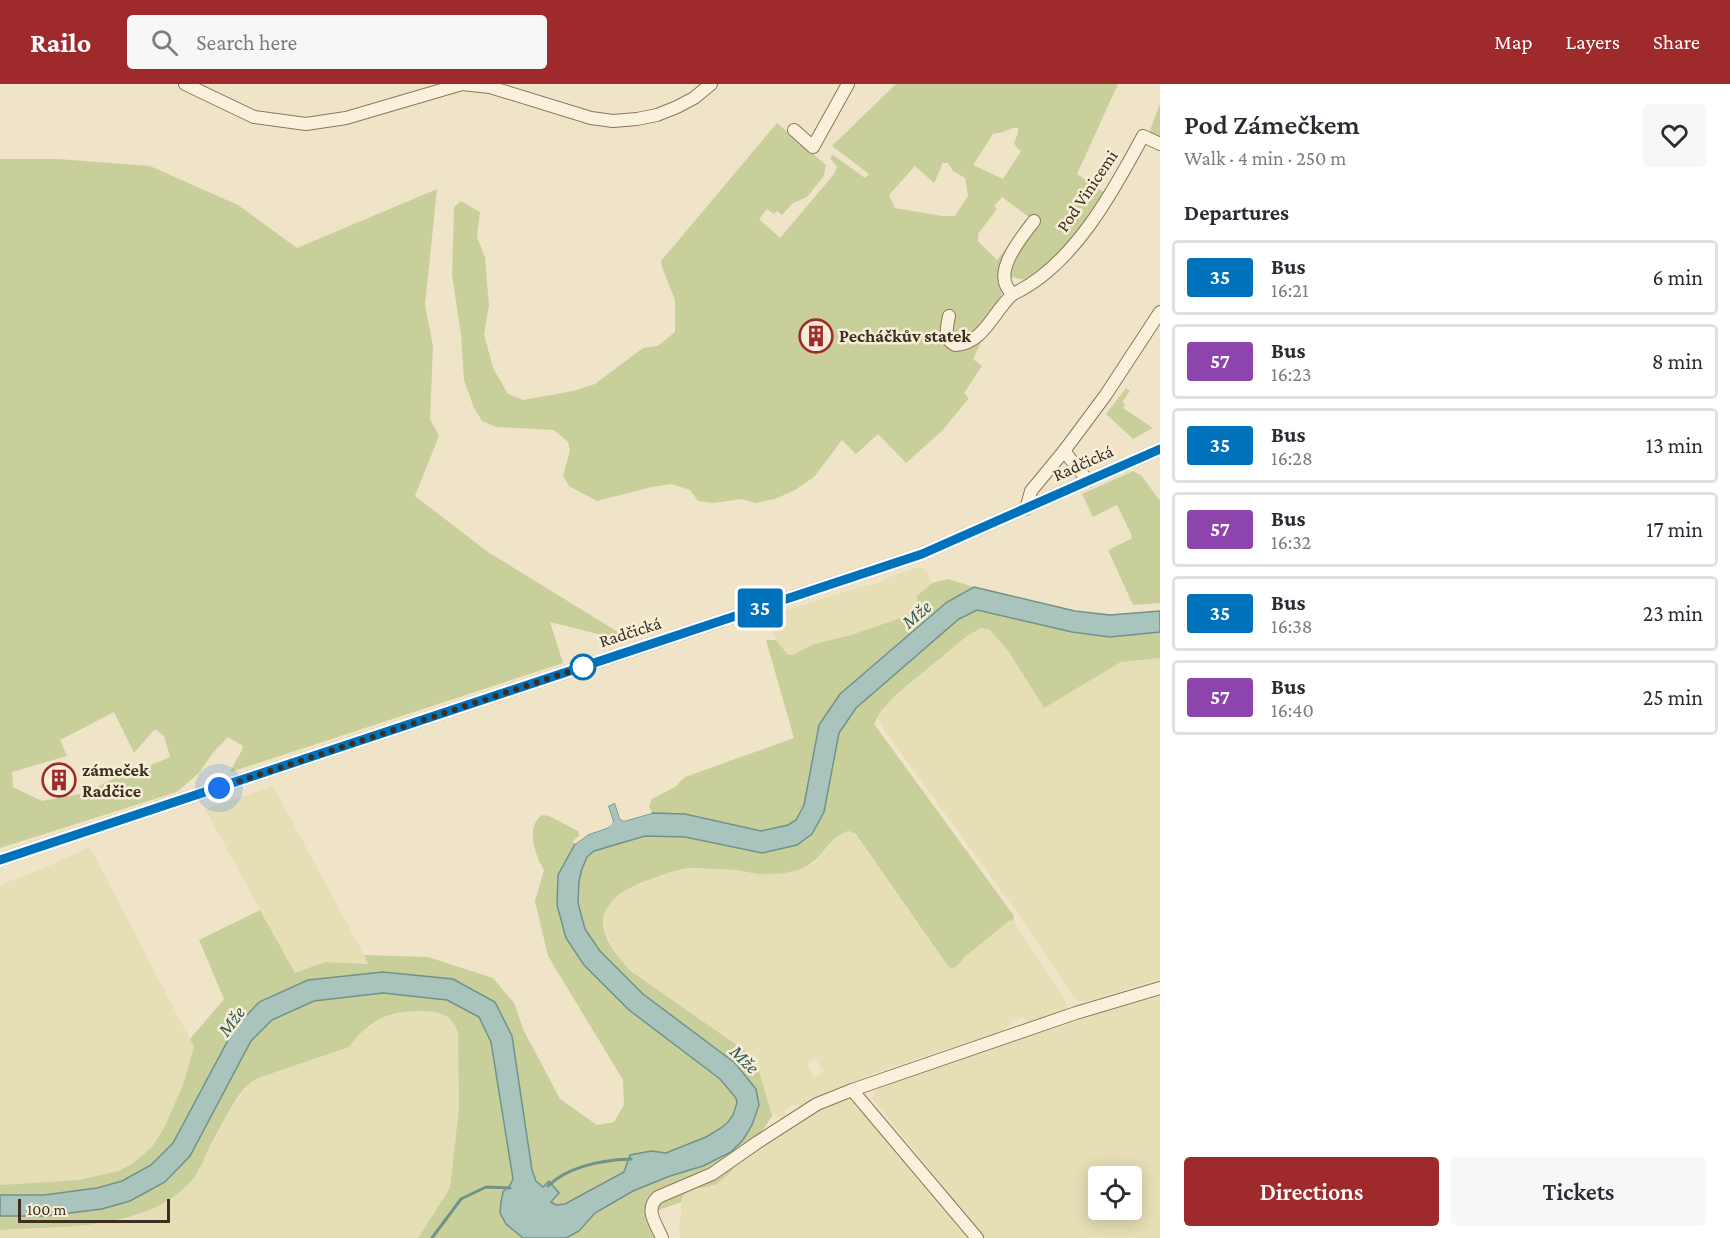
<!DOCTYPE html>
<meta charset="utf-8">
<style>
:root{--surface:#fff;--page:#f7f7f7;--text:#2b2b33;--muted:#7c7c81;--line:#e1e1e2;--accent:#9e2a2b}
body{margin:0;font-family:"Crimson Pro",serif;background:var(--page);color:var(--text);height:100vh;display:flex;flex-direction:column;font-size:22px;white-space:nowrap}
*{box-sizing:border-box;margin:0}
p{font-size:20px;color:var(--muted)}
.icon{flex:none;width:33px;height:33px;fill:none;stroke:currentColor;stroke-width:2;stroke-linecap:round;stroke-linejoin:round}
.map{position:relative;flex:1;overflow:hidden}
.side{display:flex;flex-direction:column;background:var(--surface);width:570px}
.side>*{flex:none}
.badge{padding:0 12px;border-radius:4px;font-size:21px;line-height:39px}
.tools{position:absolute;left:1088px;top:1082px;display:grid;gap:12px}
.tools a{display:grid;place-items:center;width:54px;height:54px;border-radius:6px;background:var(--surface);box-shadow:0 3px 15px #0003;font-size:30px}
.scale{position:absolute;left:18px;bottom:15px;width:152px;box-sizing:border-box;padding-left:6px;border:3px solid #3d2e20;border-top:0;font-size:16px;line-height:21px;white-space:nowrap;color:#3d2e20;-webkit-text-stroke:4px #f7eed8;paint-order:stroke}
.you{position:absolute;width:30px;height:30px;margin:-15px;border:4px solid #fff;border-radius:50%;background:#1a73e8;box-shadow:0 0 0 9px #1a73e833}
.map>.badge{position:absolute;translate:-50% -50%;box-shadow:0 0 0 3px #fff}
h2{padding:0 24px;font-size:22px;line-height:54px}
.round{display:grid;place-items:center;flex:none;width:63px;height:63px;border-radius:6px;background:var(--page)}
.overview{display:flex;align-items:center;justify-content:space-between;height:102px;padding:0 24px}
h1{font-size:28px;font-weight:600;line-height:45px}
.cta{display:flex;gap:12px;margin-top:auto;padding:12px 24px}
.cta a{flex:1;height:69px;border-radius:6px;background:var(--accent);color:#fff;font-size:24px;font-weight:600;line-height:69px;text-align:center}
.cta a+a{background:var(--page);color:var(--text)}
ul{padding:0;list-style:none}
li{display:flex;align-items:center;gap:18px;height:75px;margin:0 12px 9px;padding:0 12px;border:3px solid var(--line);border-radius:6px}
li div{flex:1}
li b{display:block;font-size:22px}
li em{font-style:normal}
li .badge{min-width:66px;font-weight:700;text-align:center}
header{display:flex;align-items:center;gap:36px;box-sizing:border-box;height:84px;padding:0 30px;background:var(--accent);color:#fff}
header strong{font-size:28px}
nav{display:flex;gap:33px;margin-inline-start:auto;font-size:21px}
.search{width:420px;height:54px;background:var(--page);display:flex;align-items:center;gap:15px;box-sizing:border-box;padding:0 21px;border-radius:6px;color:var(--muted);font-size:22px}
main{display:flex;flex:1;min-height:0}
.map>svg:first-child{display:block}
</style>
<header>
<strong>Railo</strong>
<div class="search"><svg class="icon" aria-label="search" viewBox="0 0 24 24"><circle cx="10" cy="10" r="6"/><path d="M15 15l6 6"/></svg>Search here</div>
<nav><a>Map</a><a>Layers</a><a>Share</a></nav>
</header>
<main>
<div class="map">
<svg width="1160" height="1154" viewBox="0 0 1160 1154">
<rect width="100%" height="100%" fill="#f0e4c8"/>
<g fill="#e6deb5" fill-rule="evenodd">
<path d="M916,484H921L925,486L932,499L917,512V521L912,530L851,551L814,560L793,571H788L776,556L771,543L772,537L778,529L860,503L878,499L892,492Z"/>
<path d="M981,544L990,546L1009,568L1042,621H1049L1121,578L1160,574V895L1084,918L1079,917L1075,914L1019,831L884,646L878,633L886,621L967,552Z"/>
<path d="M273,702L369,880L325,878L295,889L205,725Z"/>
<path d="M848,747L854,749L947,882L956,883L987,853L1010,836L1013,837L1061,910L1066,919L1067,924L1063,927L1029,939L1024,934H1020L1013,936L1003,947L885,985L835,1006L800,1023L793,1021L785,1025V1033L772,1032L760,990L751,971L632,888L619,875L610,859L605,847L603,835L608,822L616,813L630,805L654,794L689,784L734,786L756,790L775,791L798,786L814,779L835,755ZM815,975L824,988L814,994L807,980Z"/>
<path d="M90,763L194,963L183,1001L164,1044L152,1063L133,1079L119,1087L78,1096L0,1101V801L44,784Z"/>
<path d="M1160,909V1154H985L958,1122L872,1014L879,1003ZM1098,1092H1131V1125H1098Z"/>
<path d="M411,927H424L443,930L454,939L458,948L459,962V1023L450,1104L418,1154H0V1146L40,1145L121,1136L141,1130L166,1118L178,1110L195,1093L231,1025L248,1001L261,993L349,963L355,953L384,933Z"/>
<path d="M846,1015L851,1016L917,1089L971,1154H680L679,1148L682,1122L681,1118V1113L685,1108L704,1103H713L721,1096L744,1074L816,1028Z"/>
</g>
<g fill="#c9cf9b" fill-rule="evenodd">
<path d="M896,0H1118L1077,90L1104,108C1090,130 1051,189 1026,195C1021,196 1017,194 1012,193L1010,190L1017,168L1038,140L1002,113L994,122L997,125L978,150V157L997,176L1005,166L1008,168L1003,205L1000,214L1002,216L973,275L982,282L964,309L969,314L942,347L906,379L878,350L856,370L842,356L814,393L795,406L775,415L755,419L742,415L714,419L698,417L690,406L671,400L652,403L597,417L569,402L563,392L570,366L568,358L554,346L496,343L482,337L474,324L464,296L461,251L452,191L454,123L461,117L480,128L477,153L485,173L489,222L484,250L493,284L508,310L523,316L573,307L595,300L643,264L658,262L675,248V216L662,183L661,177L777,39L826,81L824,92L807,113L793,119L782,131L777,127L774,130L767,125L759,135L780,154L834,90L837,83L830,74L833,71L865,94L869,90L832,62ZM1013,44H1018V49L1014,59L1017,64L1021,67L1003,95L973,81L993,50L1003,48ZM942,79H948L953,87L965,94L968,112L955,132H942L895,124L889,111L915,82L934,99L941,84Z"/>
<path d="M1160,20V55L1153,52L1150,46Z"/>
<path d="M0,75H58L150,82L238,121L297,164L437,105L425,221L433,262L430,335L439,352L415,412L488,468L626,553L630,558L550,538L563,579L231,688C233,678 241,672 243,662L228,653L212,670L200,688L177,708L0,764ZM114,628L134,669L155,645L164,652L170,673L151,681L141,689L135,684L85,709L42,717L13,703L12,688L67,672L60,656Z"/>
<path d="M1126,304L1130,307L1122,318L1125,320L1123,324L1153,344L1133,355L1106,330Z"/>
<path d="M1133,387L1141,391L1160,417V519L1133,521L1108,466L1131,455L1132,452L1117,421L1093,433L1082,410Z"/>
<path d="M948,495L974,503L947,518L840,610L819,641L804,721L796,736L788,742L761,747L685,730L652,729L649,722L652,715L675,703L685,693L794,654L766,556H776L788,571H793L814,560L851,551L912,530L917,521V512L932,499Z"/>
<path d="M977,526L1072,548L1110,553L1160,548V574L1121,578L1044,624L1009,568L990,546L981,544L967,552L896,611L881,627L874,640L1014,832L1013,837L1010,836L966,872L956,883L951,884L947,881L855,749L848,747C824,756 823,780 794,787C788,788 782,790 776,790C762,792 748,788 735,786C727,785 719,785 712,785C704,785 696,783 689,784C670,787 630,801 616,813C610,818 603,829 603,837C603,856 619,875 632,888L751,971L760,990L772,1032C757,1055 742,1080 719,1098C708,1107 684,1100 681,1118L648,1130L658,1154H566L579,1147L595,1129L633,1107L670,1092L703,1082L743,1056L752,1041L759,1021L735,979L643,910L600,867L585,845L578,819L579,797L582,785L587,773L594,767L623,757L645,752L685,753L762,769L824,729L839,649L856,624L959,535Z"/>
<path d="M542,731L549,732L578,747L581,755L575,760L570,770L584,881L629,926L720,995L736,1014L737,1019L733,1031L721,1044L706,1053L666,1069L651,1067L626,1081L624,1088L565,1120L556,1121L550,1119L558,1109C543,1103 538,1102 532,1086L512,952L495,918L383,888L234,945C220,970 206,996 193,1022C186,1034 181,1047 173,1058C137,1111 57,1111 0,1111V1101L78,1096L119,1087L133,1079L152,1063L164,1044L183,1001L194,963L190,955L224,915L199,856L260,826L295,889L325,878L368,880L364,871L428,873L493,894L514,919L524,947L560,1015L597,1041L614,1038L624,1021L623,996L548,872L535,817L544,786C535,771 525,743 542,731Z"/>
<path d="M383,909L447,916L479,933L491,958L513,1095L503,1108L506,1140L523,1154H418L450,1104L459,1023L458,948C455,941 451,934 444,931C429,924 399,927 384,933C371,939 357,951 349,963L261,993C257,995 252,997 249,1000C236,1010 219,1047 210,1062C205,1073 200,1086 193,1095C150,1147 62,1142 0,1146V1132H46L190,1072L251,957L272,936L314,917Z"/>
</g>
<path fill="#a9c4bc" stroke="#6f938a" stroke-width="1.5" d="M974,503L1075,527L1110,531L1160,527V548L1110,553L1072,548L977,526L959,535L856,624L839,649L824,728L812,750L797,761L762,769L685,753L645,752L594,767L587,773L582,785L579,797L578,819L585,845L600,867L643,910L735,979L756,1005L759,1021L752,1041L743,1056L731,1068L703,1082L670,1092L633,1107L595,1129L579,1147L566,1154H523L506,1140L500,1129L501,1118L503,1108L510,1101L513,1095L491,958L479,933L447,916L383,909L314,917L272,936L251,957L190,1072L165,1098L130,1117L102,1125L46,1132H0V1111H44L97,1104L122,1097L151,1081L173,1059L234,945L259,918L308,896L383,888L453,895L495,918L512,952L532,1086L536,1097L543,1103L549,1097L559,1109L551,1118L556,1121L565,1120L624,1088L630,1071L651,1067L666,1069L706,1053L721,1044L728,1038L733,1031L737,1019L736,1014L720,995L629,926L584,881L566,854L557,821L558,791L575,760L589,750L607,744L613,737L608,722L615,719L620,735L624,737L652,729L685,730L761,747L788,741L796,736L804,721L819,641L840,610L947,518Z"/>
<path fill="#f0e4c8" d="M617,717L624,734L651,727L652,729L624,737L620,735L615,719L608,722L613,737L612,740L607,744L589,750L575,760L573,757L579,752L606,741L609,738L605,721Z"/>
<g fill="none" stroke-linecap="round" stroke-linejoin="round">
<g stroke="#6f938a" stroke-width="3">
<path d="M548,1102C570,1081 602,1076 631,1075"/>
<path d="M432,1154L461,1115L486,1103L510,1104"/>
</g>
<g stroke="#8d765c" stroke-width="14">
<g id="minor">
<path d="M185,0L254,33L306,40L346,34L462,0L490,3L591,34L613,37L637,35L657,31L677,23L694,14L711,0"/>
<path d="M794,46L813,63L848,0"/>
<path d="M1034,137C1021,154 989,191 1013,210C1073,182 1113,108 1143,52L1160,60"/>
<path d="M949,232C947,243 943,255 955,261C984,260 994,226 1013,210"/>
<path d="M1064,367L1088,397"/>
<path d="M1026,425L1031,407L1064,367L1105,312L1160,228"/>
<path d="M0,776L922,470L1160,365"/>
<path d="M852,1006L977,1154"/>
<path d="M662,1154C656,1139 644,1126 658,1113L712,1090L758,1058L817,1020L852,1006L1076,929L1160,904"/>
</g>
</g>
<use href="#minor" stroke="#faf1dc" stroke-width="12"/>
</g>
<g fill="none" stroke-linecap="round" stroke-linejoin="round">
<g stroke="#fff" stroke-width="14">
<path id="line" d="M0,776L922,470L1160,365"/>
</g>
<use href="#line" stroke="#0072bc" stroke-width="9"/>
<path stroke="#3d2e20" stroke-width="6" stroke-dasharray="0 10.8" d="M219,704L583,583"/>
</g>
<defs>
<g id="building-ring" transform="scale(1.725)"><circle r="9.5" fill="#f7eed8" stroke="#9e2a2b" stroke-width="1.5"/><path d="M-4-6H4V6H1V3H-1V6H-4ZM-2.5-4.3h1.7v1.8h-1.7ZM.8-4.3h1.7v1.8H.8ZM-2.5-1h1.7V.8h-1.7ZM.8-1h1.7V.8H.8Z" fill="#9e2a2b"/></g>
</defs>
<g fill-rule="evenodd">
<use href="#building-ring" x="816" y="252"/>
<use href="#building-ring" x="59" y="696"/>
</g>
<circle fill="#fff" stroke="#0072bc" stroke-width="3" cx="583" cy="583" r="12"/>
<g text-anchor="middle" stroke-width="5" stroke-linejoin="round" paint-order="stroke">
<g font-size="18" fill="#3d2e20" stroke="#f7eed8">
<text transform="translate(1087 107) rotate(-56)" y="6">Pod Vinicemi</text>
<text transform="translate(1083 379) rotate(-24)" y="6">Radčická</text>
<text transform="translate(630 548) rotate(-18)" y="6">Radčická</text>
</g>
<g font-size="18" font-weight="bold" fill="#3d2e20" stroke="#f7eed8" text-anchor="start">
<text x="839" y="258">Pecháčkův statek</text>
<text x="82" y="692">zámeček<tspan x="82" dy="21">Radčice</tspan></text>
</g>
<g font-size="20" font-style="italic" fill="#2f5d5a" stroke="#f7eed8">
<text transform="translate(916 530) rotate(-41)" y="7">Mže</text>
<text transform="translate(231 937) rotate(-53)" y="7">Mže</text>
<text transform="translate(745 975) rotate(45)" y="7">Mže</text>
</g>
</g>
</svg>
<div class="tools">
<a><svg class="icon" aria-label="locate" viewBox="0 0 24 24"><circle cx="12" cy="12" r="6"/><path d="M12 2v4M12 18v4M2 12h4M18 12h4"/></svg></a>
</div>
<div class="scale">100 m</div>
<div class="you" style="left:219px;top:704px"></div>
<b class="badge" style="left:760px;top:524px;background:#0072bc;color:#fff">35</b>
</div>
<section class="side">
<div class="overview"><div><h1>Pod Zámečkem</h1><p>Walk · 4 min · 250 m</p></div><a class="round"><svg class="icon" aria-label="heart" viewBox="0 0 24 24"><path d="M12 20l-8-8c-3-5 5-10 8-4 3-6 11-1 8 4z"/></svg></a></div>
<h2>Departures</h2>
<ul>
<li><span class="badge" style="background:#0072bc;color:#fff">35</span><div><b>Bus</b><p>16:21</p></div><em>6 min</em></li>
<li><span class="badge" style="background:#8e44ad;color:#fff">57</span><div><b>Bus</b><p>16:23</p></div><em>8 min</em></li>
<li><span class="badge" style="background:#0072bc;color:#fff">35</span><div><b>Bus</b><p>16:28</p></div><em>13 min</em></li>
<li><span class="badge" style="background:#8e44ad;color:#fff">57</span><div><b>Bus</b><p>16:32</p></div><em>17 min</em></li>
<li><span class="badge" style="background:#0072bc;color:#fff">35</span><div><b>Bus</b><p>16:38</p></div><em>23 min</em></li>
<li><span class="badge" style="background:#8e44ad;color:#fff">57</span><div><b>Bus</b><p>16:40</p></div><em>25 min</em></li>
</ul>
<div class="cta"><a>Directions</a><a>Tickets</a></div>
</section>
</main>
